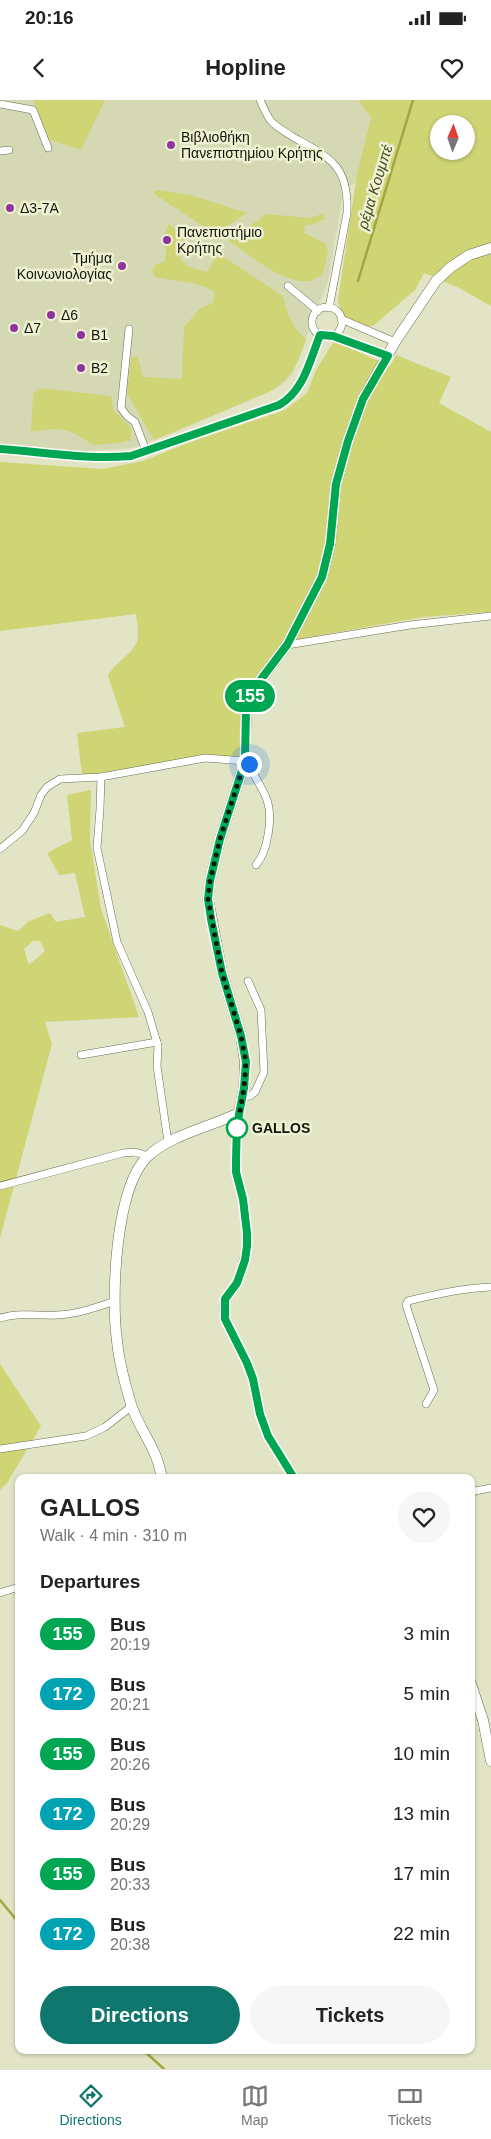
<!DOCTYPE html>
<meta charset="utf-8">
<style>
:root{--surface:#fff;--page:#f6f6f6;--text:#222;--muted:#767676;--line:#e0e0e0;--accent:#0f766e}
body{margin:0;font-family:Arial,sans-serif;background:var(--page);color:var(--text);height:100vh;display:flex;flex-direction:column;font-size:19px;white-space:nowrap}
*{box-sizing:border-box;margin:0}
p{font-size:16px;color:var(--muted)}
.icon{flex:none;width:28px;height:28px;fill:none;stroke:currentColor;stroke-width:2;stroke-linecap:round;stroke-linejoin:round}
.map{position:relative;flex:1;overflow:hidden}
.side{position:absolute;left:15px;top:1374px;width:460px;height:580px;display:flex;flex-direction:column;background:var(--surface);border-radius:10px;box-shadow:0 1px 4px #0004}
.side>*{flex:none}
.badge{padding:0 10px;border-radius:16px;font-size:18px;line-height:32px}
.needle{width:32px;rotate:2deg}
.tools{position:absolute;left:430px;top:15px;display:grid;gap:10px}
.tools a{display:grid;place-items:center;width:45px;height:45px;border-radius:50%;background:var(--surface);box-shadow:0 1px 4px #0004;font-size:25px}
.you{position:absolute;width:25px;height:25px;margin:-12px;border:4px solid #fff;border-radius:50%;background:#1a73e8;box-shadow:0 0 0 8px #1a73e833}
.map>.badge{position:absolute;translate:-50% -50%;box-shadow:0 0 0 2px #fff}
h2{padding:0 25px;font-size:19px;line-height:45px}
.round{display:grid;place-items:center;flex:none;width:52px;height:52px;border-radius:26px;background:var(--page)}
.overview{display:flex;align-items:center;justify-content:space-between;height:85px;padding:0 25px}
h1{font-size:24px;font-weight:700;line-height:38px}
.action{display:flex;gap:10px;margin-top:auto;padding:10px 25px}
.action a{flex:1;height:58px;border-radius:30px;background:var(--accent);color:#fff;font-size:20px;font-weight:700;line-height:58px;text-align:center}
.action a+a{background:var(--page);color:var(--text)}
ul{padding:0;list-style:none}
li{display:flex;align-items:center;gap:15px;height:60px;padding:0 25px}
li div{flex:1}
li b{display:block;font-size:19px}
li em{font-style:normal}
li .badge{min-width:55px;font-weight:700;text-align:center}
.status{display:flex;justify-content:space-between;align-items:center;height:35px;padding:0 25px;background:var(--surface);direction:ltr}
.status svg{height:14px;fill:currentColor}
header{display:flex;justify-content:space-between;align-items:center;height:65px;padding:0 25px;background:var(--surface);font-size:22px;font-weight:700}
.tabs{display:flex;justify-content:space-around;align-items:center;height:70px;border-top:1px solid var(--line);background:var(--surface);font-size:14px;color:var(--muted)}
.tabs a{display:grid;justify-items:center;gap:2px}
.tabs .active{color:var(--accent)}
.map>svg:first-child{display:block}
</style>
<div class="status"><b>20:16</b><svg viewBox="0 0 49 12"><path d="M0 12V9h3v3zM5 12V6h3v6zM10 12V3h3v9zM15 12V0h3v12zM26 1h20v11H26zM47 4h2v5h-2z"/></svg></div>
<header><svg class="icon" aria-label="back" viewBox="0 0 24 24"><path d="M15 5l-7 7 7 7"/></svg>Hopline<svg class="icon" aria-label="heart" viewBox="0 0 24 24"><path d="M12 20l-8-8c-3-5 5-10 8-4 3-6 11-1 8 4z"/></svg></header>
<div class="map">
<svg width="491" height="1969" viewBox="0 0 491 1969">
<rect width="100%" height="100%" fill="#e2e5c5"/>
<path fill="#d5d9b3" d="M0,0H375L355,84L341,87L342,100L328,181L294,271L286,282L271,291L171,334L132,348L78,352L0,344Z"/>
<g fill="#cfd475" fill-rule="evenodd">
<path d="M33,0H105L81,50L49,40Z"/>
<path d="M358,0H491V206L459,188L424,173L415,190L373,226C356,227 340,218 338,200L357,74L371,17ZM439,24H466V51H439Z"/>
<path d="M156,90L190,95L247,113L215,134L153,93Z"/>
<path d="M267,114L309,118L322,114L325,119L315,124L305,125L304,133L326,144L328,151L323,174C319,176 314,181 309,181C283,184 250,155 229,141Z"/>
<path d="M169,124L186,137L180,159L189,167L207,172L218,153L283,196C288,217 292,225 306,240C297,264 294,276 271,291L154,340L127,293L131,257H138L143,277L182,279L184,227L199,209L213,203L215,193C198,179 174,183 154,176L152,170L156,164L164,162C169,149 162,137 169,124Z"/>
<path d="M334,241L390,266L396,255L451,277L439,303L491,332V512L423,517L283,542L243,598L240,626L239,658L82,675L77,633L125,627L108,576C115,561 139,552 138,534C138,528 137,521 136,514L0,531V362L103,369L143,361L188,343L285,310L307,293L316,270Z"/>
<path d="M39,288L111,296L114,311L131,328V340L119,343L93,345C69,328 60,326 31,332L33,294Z"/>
<path d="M91,690L90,740L101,809L139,917L45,922L52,944L0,1138V825L18,831L29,821L50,813L56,822L85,817L75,773L59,775L47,753L72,740L67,695ZM33,841H40L45,851L29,865L24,849Z"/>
<path d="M0,1264L41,1326L7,1383L0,1390Z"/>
</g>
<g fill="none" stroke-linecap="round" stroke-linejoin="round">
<g stroke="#a2a742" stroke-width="2.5">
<path d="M358,181L413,0"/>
<path d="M0,1800L19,1823"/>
<path d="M143,1950L164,1969"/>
</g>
<g stroke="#6b6d50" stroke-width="8">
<g id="street">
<path d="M260,0C263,6 266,15 271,21C276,27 286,32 293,37C330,58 349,65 347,113L329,208"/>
<path d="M0,4L33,10L48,48"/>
<path d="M0,51L9,50"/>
<path d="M288,186L318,211"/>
<circle cx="327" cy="222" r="15"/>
<path d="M341,219L395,242"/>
<path d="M129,229L121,308L127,316L135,322L146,351"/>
<path d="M333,236L388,256"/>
<path d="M0,349C44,353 87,360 131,356L279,305C304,290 310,260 320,235"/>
<path d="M287,545L410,525L491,516"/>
<path d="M101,677L100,709L97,748L117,842L148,912L158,946L157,966L168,1042"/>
<path d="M0,749L22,731L34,713L41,695L47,687L60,679L101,677L205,658L245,661L249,664C254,677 263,688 267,700C273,717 268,751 256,765"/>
<path d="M81,955L157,942"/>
<path d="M242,997L250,996L255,992L264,972L261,910L248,881"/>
<path d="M239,1013L236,1072L243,1099L247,1133V1146L237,1183L225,1199L223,1207L225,1219L247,1263L253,1279L260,1314L268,1336L294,1378"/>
<path d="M0,1086L123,1053C132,1052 140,1051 147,1057"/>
<path d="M0,1218C23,1212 36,1216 58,1215C78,1214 97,1207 115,1201"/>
<path d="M426,1304L434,1290L406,1205L408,1201C436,1194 463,1188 491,1187"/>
<path d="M0,1349L86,1336L105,1327L132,1306"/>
<path d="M471,1394L475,1391L491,1388"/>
<path d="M0,1493L19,1487"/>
</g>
</g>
<g stroke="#6b6d50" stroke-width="11">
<g id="secondary">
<path d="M162,1378C160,1369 158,1360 154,1352C147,1336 136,1321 131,1304C125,1284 119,1262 117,1241C111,1198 115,1089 147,1057C170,1035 210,1027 239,1013L244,988L245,962L241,936L222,873L208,799L210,781L220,739L245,661L246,610L249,601L262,578L287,545L322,477L330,445L336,384L348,341L363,299L395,242L436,181L451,167L469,155L491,148"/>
<path d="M471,1584L483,1620L491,1661"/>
</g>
</g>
<use href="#street" stroke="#fff" stroke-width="7"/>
<use href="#secondary" stroke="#fff" stroke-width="10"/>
</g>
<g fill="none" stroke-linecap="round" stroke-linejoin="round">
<g stroke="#fff" stroke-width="11">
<path id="line" d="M0,349C44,352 87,360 131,356L279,305C304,291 310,260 320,235L333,236L388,256L363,299L348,341L336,384L330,444L322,477L287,545L262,578L248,600L246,610L245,661L220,739L210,781L208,799L211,819L222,873L241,936L246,962L244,988L237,1025L236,1059V1072L243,1099L247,1133V1146L245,1160L237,1183L225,1199V1219L247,1263L253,1279L260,1314L268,1336L294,1378"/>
</g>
<use href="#line" stroke="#00a651" stroke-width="8"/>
<path stroke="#141509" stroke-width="5" stroke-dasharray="0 9" d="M237,1028L244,988L246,962L241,936L222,873L208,799L210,781L220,739L245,661L249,664"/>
</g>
<g fill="#8f339e" stroke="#eff2d2" stroke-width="2">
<circle cx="171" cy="45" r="5"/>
<circle cx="10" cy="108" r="5"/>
<circle cx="167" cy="140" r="5"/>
<circle cx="122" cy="166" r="5"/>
<circle cx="51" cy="215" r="5"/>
<circle cx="14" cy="228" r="5"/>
<circle cx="81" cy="235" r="5"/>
<circle cx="81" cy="268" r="5"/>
</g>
<circle fill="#fff" stroke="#00a651" stroke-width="2.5" cx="237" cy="1028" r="10"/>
<g text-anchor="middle" stroke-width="5" stroke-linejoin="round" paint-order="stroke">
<g font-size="14" fill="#141509" stroke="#eff2d2" text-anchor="start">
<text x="181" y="42">Βιβλιοθήκη<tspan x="181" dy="16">Πανεπιστημίου Κρήτης</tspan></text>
<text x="20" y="113">Δ3-7Α</text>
<text x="177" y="137">Πανεπιστήμιο<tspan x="177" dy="16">Κρήτης</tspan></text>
<text x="112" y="163" text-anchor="end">Τμήμα<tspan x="112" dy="16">Κοινωνιολογίας</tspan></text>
<text x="61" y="220">Δ6</text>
<text x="24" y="233">Δ7</text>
<text x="91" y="240">Β1</text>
<text x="91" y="273">Β2</text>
</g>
<g font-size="14" font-weight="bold" fill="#141509" stroke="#eff2d2" text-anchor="start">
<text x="252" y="1033">GALLOS</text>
</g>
<g font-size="15" font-style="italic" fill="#484b21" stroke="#eff2d2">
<text transform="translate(375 87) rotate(-73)" y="5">ρέμα Κουμπέ</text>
</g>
</g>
</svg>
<div class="tools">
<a><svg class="needle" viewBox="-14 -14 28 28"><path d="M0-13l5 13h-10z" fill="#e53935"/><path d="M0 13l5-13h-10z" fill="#767676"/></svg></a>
</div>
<div class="you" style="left:249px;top:664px"></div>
<b class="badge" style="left:250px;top:596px;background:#00a651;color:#fff">155</b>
<section class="side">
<div class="overview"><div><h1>GALLOS</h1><p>Walk · 4 min · 310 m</p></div><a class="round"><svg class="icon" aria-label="heart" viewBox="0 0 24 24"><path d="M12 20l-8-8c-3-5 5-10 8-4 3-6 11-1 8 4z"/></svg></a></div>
<h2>Departures</h2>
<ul>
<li><span class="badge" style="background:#00a651;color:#fff">155</span><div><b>Bus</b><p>20:19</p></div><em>3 min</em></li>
<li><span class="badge" style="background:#00a3b4;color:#fff">172</span><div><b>Bus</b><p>20:21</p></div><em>5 min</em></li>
<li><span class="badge" style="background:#00a651;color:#fff">155</span><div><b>Bus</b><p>20:26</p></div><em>10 min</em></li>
<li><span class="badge" style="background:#00a3b4;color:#fff">172</span><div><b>Bus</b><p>20:29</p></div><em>13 min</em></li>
<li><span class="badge" style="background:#00a651;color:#fff">155</span><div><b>Bus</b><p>20:33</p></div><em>17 min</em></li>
<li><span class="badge" style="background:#00a3b4;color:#fff">172</span><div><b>Bus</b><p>20:38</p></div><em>22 min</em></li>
</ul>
<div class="action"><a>Directions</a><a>Tickets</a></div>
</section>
</div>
<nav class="tabs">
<a class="active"><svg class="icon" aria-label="directions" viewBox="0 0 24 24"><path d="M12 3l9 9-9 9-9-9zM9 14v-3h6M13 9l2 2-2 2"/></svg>Directions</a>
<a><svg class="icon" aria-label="map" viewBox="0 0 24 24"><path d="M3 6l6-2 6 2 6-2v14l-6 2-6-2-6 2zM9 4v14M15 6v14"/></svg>Map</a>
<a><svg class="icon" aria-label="tickets" viewBox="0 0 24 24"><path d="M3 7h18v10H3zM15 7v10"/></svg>Tickets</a>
</nav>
